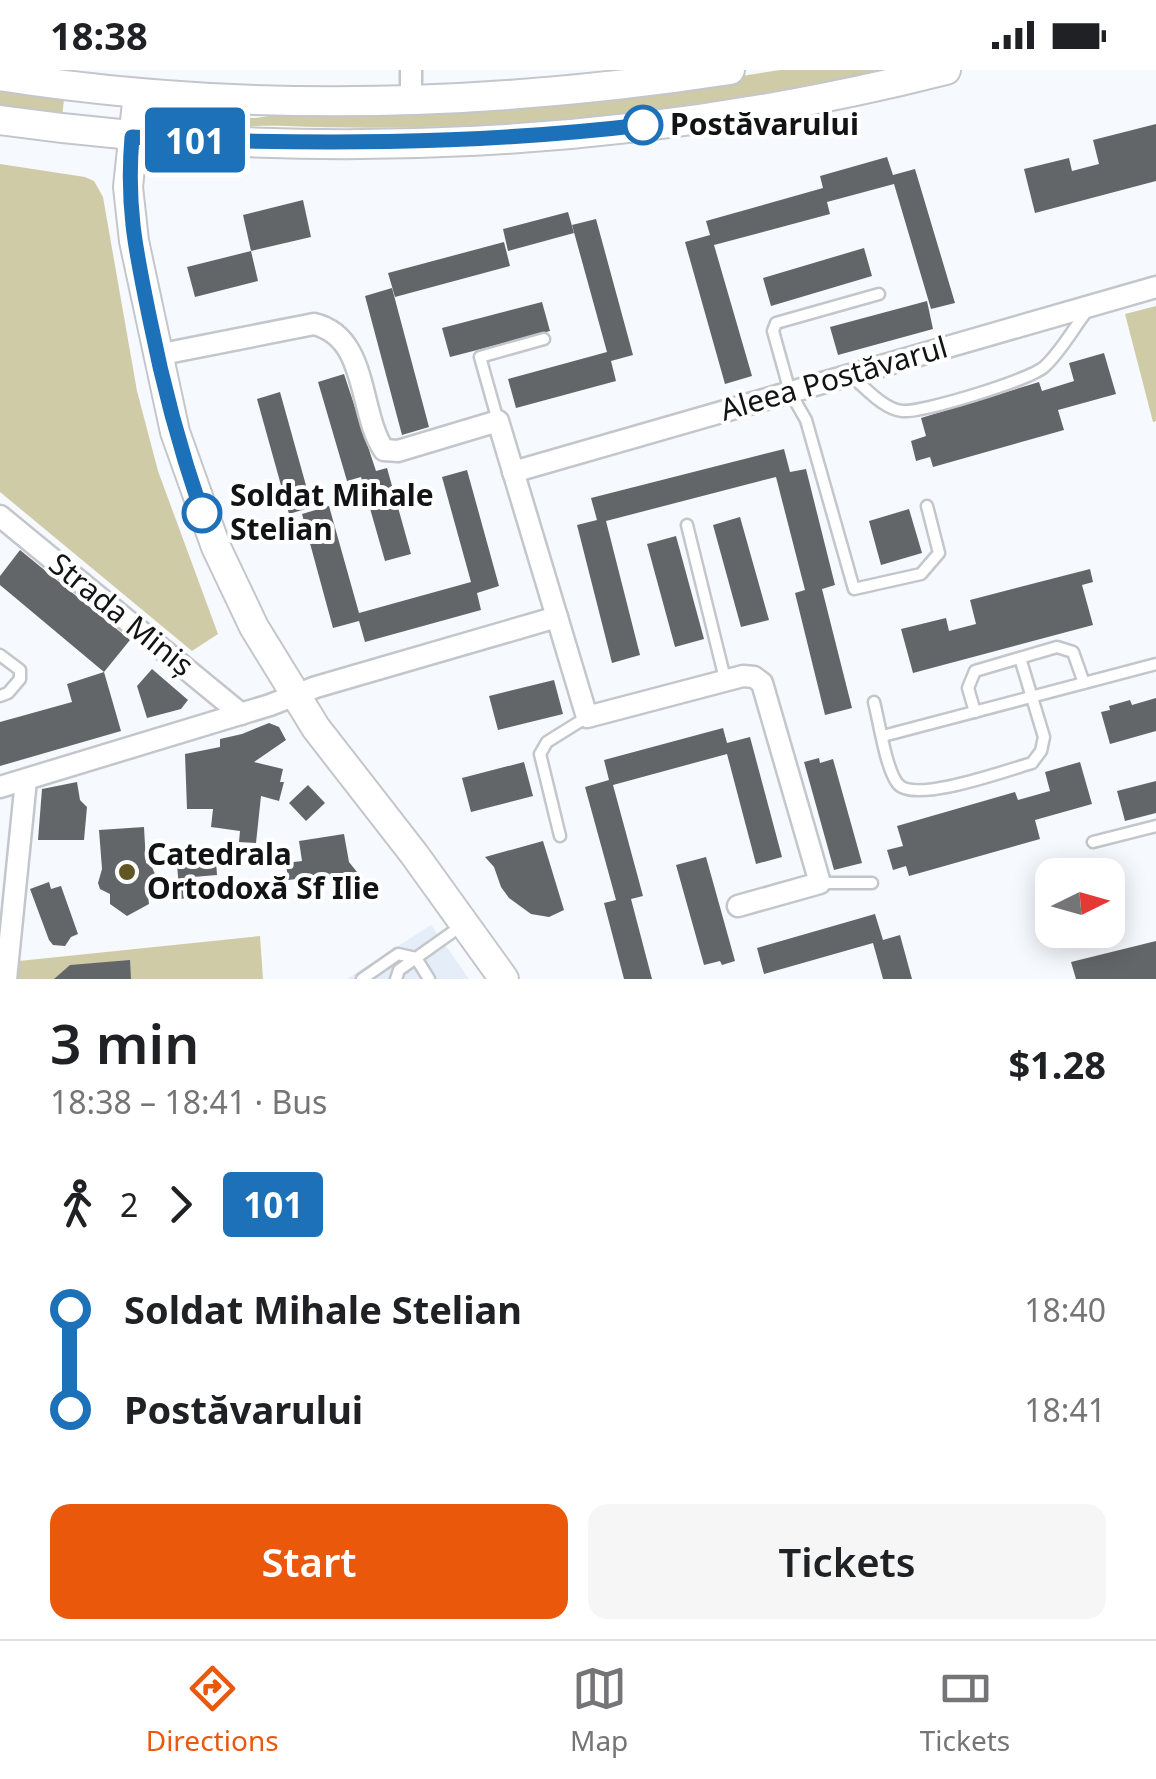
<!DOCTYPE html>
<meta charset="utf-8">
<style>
:root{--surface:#fff;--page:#f6f6f6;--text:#202124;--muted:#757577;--line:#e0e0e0;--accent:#ea580c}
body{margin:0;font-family:"Noto Sans",sans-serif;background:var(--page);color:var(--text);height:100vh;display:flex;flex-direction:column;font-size:38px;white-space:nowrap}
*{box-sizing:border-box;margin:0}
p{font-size:32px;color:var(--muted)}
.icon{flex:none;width:55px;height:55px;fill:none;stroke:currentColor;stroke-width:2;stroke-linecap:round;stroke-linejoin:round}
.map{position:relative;height:909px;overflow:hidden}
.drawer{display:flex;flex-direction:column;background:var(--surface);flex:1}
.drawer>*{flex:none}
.badge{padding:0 20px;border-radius:8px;font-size:35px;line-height:65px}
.needle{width:65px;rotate:85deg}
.buttons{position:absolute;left:1035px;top:788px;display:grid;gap:20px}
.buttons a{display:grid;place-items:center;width:90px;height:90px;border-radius:20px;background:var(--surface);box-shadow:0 5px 25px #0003;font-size:50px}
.map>.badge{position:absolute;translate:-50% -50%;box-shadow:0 0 0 5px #fff}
.legs{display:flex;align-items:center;gap:15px;height:110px;padding:0 50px;font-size:32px}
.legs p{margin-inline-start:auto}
.head{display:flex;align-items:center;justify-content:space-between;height:170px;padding:0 50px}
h1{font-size:55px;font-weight:600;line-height:75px}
.cta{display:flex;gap:20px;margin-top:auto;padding:20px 50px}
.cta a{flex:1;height:115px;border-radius:20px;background:var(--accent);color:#fff;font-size:40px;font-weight:600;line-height:115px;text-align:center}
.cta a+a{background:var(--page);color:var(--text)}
ul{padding:0 50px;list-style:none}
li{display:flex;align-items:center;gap:35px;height:100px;font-size:38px}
li i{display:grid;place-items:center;width:15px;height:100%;margin:0 12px;background:currentColor}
li i::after{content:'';width:25px;height:25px;margin:-12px;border:8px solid;border-radius:50%;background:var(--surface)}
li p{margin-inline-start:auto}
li:first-child i{background:linear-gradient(#0000 50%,currentColor 0)}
li:last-child i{background:linear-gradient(currentColor 50%,#0000 0)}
.status{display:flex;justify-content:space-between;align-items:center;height:70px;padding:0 50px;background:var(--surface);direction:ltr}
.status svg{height:28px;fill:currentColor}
.tab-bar{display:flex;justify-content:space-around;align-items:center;height:140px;border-top:2px solid var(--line);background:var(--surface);font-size:28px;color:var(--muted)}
.tab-bar a{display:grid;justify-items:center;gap:5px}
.tab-bar .current{color:var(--accent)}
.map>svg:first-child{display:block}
</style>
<div class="status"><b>18:38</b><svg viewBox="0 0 49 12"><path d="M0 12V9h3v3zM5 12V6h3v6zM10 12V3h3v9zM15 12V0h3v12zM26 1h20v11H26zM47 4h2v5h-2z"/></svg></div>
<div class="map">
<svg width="1156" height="909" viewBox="0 0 1156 909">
<rect width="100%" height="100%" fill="#f6f9fe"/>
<path fill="#e5edf8" d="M431,855L469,909H347Z"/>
<g fill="#d0cba7">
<path d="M780,0H881C687,43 485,64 286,56C248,55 202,59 165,50L177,46L256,48L306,40L660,19Z"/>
<path d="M0,19L64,29L62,48L0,39Z"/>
<path d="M0,94L85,107L94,111L103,127L137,321L158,401L218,564L192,581L0,422Z"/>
<path d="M1156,236V351L1153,352L1125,244Z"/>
<path d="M260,866L263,909H17L19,891Z"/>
</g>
<g fill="#636669">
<path d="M1156,54V111L1035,143L1024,99L1069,88L1072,101L1099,94L1093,70Z"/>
<path d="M887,87L893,105L915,99L955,233L931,239L894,114L827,132L830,144L714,175L752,306L725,314L685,172L710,165L706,151L823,118L820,106Z"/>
<path d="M303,130L311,167L251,181L243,145Z"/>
<path d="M568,142L574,163L508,181L503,159Z"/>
<path d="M596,149L633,285L611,291L616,311L516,338L508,309L607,282L572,155Z"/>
<path d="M504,172L510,196L395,227L388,203Z"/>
<path d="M864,178L872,206L771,236L763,208Z"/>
<path d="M251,181L258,211L195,227L187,197Z"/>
<path d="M392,218L429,357L402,365L365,226Z"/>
<path d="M927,231L933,259L838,285L830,257Z"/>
<path d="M542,232L550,261L450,287L442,258Z"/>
<path d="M1104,283L1116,324L1058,340L1064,360L933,397L930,387L916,391L911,371L926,366L921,348L1039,312L1042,321L1074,311L1069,293Z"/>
<path d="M344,304L376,401L387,398L411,484L385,491L361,407L347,411L318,312Z"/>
<path d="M280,322L312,437L289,444L257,329Z"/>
<path d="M784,379L790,402L806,399L835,515L822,519L852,638L825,645L795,523L805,520L776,407L606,451L640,585L612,593L577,455L597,450L591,428Z"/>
<path d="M467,400L499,516L477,523L481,540L365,572L359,551L333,558L302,444L329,436L359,543L471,512L442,407Z"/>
<path d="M909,439L922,483L881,495L869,451Z"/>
<path d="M740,447L769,550L741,557L713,455Z"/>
<path d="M676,466L704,569L675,577L647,474Z"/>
<path d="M20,480L130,570L104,602L0,515V506Z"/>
<path d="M1090,499L1093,512L1082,515L1093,555L913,603L901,559L946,548L949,561L976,554L970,530Z"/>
<path d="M152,599L188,630L181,639L147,648L137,616Z"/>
<path d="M104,602L121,661L0,696V652L72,632L67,614Z"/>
<path d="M554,610L563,644L498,660L489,626Z"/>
<path d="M1156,628V661L1110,674L1101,642L1110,640L1109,636L1130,630L1132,635Z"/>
<path d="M269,653L279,657L286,670L254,692L283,699L280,712H284L279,731L261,726L256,773L239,772L240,761L211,757L213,739H187L185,684L220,677V669L242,664Z"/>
<path d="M723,658L727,673L750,667L782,787L756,794L727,684L613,715L643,826L631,829L652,909H624L604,833L616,830L585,717L609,710L604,690Z"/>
<path d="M819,688L820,693L833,689L862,793L834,800L804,692Z"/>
<path d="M524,692L533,726L471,742L462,708Z"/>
<path d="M1080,692L1092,734L1035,750L1040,769L909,806L906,796L893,800L887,780L903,776L897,756L1015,722L1018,730L1050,721L1045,702Z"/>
<path d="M1156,711V743L1125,751L1117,721Z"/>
<path d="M77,712L80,730L87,737L84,770H38L42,719Z"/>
<path d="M308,715L325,733L306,751L289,733Z"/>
<path d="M144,757L146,793L151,795L155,804L153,814L147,817L149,834L127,846L110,834V824L100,819L98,813L102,799L99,760Z"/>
<path d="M344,764L349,792L357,802L288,810L286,793L302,791L299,771Z"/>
<path d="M543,771L564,840L549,847L531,844L509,828L501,817L494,797L485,787Z"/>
<path d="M706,787L735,891L722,895L720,891L704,895L676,795Z"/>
<path d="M216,791L217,805L193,807L195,827L180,829L177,795Z"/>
<path d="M49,812L51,819L61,816L78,864L71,867L65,876L53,875L49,870L30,819Z"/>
<path d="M875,844L883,870L900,865L912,909H883L873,873L764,904L757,878Z"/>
<path d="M1156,871V909H1076L1071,892Z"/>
<path d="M130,890L131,909H54L70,895Z"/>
</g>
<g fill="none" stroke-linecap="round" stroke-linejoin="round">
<g stroke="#c3c6ca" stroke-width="15">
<g id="lane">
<path d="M879,224L776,253L773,261L790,322L806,350L854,519L921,504L939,483L927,436"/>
<path d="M851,306C865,317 883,339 902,341C922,343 1029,310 1044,297C1060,283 1073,259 1087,241"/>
<path d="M498,351L480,287L544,269"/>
<path d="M687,455L725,609"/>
<path d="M0,585L20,600V609L8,623L0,626"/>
<path d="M874,632C879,651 886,700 898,714C915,734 1007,700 1032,693L1041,681L1044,667L1020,588"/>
<path d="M975,642L968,618L975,601L1057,577L1073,582L1084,613"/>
<path d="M883,666L1156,594"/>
<path d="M560,766L540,684L547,672L587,647"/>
<path d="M1093,772L1156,756"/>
<path d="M820,813H872"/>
<path d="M362,909L398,884L416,888"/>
<path d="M396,909L399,900L416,888"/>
<path d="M429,909L416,888L461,856"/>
</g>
</g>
<g stroke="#c3c6ca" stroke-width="25">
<g id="street">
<path d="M411,0V31"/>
<path d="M157,285L314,254C369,267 358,342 384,380L398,381L498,351L587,647L743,606L754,607L762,613L820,813L738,836"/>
<path d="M513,402L1156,217"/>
<path d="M0,446L241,644"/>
<path d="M0,717L270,635L316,617L557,547"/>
<path d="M6,909L26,710"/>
</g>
</g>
<g stroke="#c3c6ca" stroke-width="32">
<g id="secondary">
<path d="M0,6C243,44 488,37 730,0"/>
<path d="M138,23L128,117L134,171L175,362L216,477L254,557L316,658L414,784L504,909"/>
<path d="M0,50C313,94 640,78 946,0"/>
</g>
</g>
<use href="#lane" stroke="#fff" stroke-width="10"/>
<use href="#street" stroke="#fff" stroke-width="20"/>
<use href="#secondary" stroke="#fff" stroke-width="28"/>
</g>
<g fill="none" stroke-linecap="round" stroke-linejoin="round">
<g stroke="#fff" stroke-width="22">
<path id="line-1" d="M202,443C180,379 163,316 150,250C136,182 126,137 132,67C303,75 473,75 643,55"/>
</g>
<use href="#line-1" stroke="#1d71b8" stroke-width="15"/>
</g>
<g fill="#fff" stroke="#1d71b8" stroke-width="5">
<circle cx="643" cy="55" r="18"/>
<circle cx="202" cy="443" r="18"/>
</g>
<circle fill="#605724" stroke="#fff" stroke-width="4" cx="127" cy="802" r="10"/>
<g text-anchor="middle" stroke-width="8" stroke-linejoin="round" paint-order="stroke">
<g font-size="30" font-weight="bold" fill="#121314" stroke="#fff" text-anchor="start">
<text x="670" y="65">Postăvarului</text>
<text x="230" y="436">Soldat Mihale<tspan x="230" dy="34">Stelian</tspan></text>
</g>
<g font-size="30" fill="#121314" stroke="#fff">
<text transform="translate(834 309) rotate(-16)" y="10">Aleea Postăvarul</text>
<text transform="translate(121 545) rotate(39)" y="10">Strada Miniș</text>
</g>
<g font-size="30" font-weight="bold" fill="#121314" stroke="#fff" text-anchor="start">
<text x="147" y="795">Catedrala<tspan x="147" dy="34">Ortodoxă Sf Ilie</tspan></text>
</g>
</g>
</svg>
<div class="buttons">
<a><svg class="needle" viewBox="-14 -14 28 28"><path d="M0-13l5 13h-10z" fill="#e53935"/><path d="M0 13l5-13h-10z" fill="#757577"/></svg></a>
</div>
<b class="badge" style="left:195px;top:70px;background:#1d71b8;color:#fff">101</b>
</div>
<section class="drawer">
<div class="head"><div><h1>3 min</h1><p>18:38 – 18:41 · Bus</p></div><b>$1.28</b></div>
<div class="legs"><svg class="icon" aria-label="walk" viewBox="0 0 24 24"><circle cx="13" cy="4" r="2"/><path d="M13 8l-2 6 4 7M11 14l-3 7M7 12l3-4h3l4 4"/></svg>2<svg class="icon" aria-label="forward" viewBox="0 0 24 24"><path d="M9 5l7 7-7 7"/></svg><b class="badge" style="background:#1d71b8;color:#fff">101</b></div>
<ul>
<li><i style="color:#1d71b8"></i><b>Soldat Mihale Stelian</b><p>18:40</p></li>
<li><i style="color:#1d71b8"></i><b>Postăvarului</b><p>18:41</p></li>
</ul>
<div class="cta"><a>Start</a><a>Tickets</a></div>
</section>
<nav class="tab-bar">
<a class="current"><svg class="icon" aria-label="directions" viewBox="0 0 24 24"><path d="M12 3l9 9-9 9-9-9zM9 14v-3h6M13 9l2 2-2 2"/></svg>Directions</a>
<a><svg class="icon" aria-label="map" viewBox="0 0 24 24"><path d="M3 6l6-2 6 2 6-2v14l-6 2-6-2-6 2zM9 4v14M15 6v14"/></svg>Map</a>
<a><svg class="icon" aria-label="tickets" viewBox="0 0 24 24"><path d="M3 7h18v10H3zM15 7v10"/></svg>Tickets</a>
</nav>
